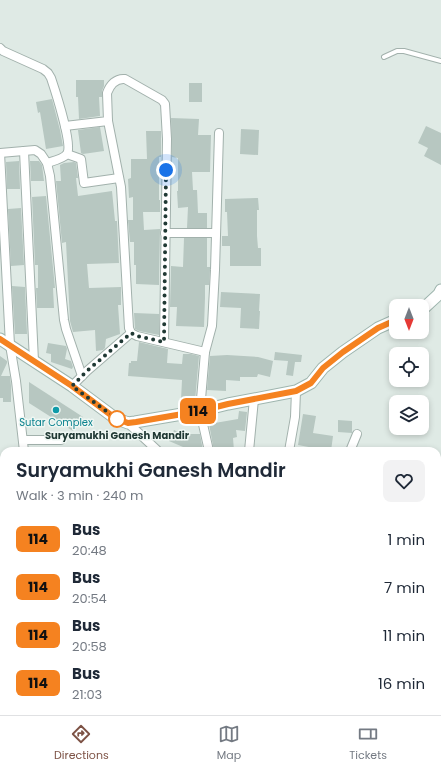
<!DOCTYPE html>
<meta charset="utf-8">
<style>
:root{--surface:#fff;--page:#f2f2f3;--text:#1f2937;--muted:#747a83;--line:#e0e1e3;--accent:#7d5245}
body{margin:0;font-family:Poppins,sans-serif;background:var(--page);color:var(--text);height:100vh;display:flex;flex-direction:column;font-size:15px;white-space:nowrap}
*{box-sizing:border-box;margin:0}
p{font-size:13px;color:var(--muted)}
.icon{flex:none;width:22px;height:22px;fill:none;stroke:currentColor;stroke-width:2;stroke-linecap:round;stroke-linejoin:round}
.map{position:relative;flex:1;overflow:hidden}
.sheet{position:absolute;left:0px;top:447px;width:441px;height:268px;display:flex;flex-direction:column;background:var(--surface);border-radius:12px 12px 0 0;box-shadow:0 2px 6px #0003}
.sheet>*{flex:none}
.badge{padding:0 8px;border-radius:6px;font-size:14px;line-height:26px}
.needle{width:26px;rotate:180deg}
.controls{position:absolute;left:389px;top:299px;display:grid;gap:8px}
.controls a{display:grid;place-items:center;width:40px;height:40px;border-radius:8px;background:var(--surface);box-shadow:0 2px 6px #0003;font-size:20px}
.you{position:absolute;width:20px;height:20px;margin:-10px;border:3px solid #fff;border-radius:50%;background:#1a73e8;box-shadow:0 0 0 6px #1a73e833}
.map>.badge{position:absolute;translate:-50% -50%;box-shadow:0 0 0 2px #fff}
.round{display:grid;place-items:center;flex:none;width:42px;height:42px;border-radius:8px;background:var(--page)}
.head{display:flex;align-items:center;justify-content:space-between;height:68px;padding:0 16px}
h1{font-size:19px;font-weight:600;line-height:30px}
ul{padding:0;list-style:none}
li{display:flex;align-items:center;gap:12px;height:48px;padding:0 16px}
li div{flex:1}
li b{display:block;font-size:15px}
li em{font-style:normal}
li .badge{min-width:44px;font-weight:700;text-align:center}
.tab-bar{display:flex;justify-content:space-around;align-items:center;height:56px;border-top:1px solid var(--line);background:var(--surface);font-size:11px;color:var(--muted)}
.tab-bar a{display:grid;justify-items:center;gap:2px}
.tab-bar .active{color:var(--accent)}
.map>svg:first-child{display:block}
</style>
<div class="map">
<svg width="441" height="715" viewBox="0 0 441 715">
<rect width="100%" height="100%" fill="#dfeae5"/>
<g fill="#b7c7c1">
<path d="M76,80H104V86L102,91V97H99L100,116L79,119L78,97H76Z"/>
<rect x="189" y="83" width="13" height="19"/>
<path d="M52,99L60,130L63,146L46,149L40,112L38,113L36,102Z"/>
<path d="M171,118L199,119L198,135H211L210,172H192L193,190H197L198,213H207V228H187L188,207L178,208L177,191H178V158L172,157Z"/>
<path d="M426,126L441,133V165L424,156L428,148L418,143Z"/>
<path d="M100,127L104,151L83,154L81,153L78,130Z"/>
<path d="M241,129L259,130L258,155L240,154Z"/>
<path d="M146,131H161V157H159V200H160V212H143L144,230L160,229L159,285L136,284V265H134V242H130L128,220H133V197L129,198L128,179L131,178V159H147Z"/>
<path d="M19,161L20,189H7L6,162Z"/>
<path d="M30,161H39L42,165L44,181H31Z"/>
<path d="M74,162L76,163L78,178H76L78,196L112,191L115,221H117L119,263L87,264L89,288L121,287V305H118L120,334L106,339L105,348L103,350L96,351L95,330L73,332L70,321L66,242L62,243L56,181H61L60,165L64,163Z"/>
<path d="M46,196L55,288H53L54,308H37L36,288H38V265H35L32,197Z"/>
<path d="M258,198L259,210H257V236L258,248H261V266H230V246H222V236H228L227,212H225V199Z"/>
<path d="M21,208L24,265L11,266L8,209Z"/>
<path d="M184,238H207V267H210V270L209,285H205V298L204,327L176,326L177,307H170L171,266L183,267Z"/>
<path d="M12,286L25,287L27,334H15Z"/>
<path d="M221,292L260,294L259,311H260L259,329L240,328L241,308L220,307Z"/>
<path d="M134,313L159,314V335L139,331L135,329Z"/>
<path d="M139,342L168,349L167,363L182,364L183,354H191L199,356L195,401L181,400L182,380L128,376L129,363H131V361H137Z"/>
<path d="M48,343L66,346L67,349L65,359L71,361L73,367L72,369L51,362V354L46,353Z"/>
<path d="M275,352L302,355L301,362H295L293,376L286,375L288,361L274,360Z"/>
<path d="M227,355L258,357L273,361L270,377L258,374L257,377H240V381L226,380V391L207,390L210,356Z"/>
<path d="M0,356L7,361V363L1,376H10L11,386V402H3V398H0Z"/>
<path d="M29,382L83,417L73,431L29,403Z"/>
<path d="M239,411L247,412L245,431L236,430L237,437L233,438L234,451H214L209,424L238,419Z"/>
<path d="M303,414L316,416L313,433L333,436L331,451L314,449V448L298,445Z"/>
<path d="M338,420L352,421V433L338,432Z"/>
<path d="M174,430L182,434H200L203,451H190V450L169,441Z"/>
</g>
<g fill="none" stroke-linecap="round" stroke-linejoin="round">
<g stroke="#a2b1ac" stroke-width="6">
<path id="lane" d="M384,57L397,51H404L441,61"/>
</g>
<g stroke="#a2b1ac" stroke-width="10">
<g id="street">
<path d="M0,48L3,51L43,69L48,73L51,78C55,90 73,145 67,154C63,159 53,161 47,163"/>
<path d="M108,121L121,187L129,328L131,333L137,336L205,352"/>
<path d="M65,126L108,121L107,93C110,85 116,78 125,79L162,100L165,104L167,139L164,342"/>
<path d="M24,151L34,361"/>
<path d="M0,153L10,345L16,381L24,451"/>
<path d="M0,153L35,150L41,154L47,163L50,176L64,320L66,329L82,376"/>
<path d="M67,154L81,159L84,183L119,178"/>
<path d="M165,233H216"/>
<path d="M72,386L87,371L131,333"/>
<path d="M128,423L158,451"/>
<path d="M23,440H61"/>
<path d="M209,451L200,411L205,352L212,326L215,270L219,133"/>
<path d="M249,451L254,399"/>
<path d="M289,451L295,417L296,391"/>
<path d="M350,451L357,434"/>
<path d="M0,465H4"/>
<path d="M437,494L441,493"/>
<path d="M437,576H441"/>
<path d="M0,628L4,629"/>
<path d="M437,633H441"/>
<path d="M437,655L441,656"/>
<path d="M184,715L185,711"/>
<path d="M253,715L254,712L279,715"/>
<path d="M346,715L349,711"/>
</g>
</g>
<g stroke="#9eb5ae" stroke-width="13">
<g id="secondary">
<path d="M422,308L425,307L439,294L441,290"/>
<path d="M0,339L72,386L115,418L128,423L135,422L200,411L228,404L296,391L311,383L323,368L343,352L378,328L396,320"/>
</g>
</g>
<use href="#lane" stroke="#fff" stroke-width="4"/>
<use href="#street" stroke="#fff" stroke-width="8"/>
<use href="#secondary" stroke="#fff" stroke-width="11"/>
</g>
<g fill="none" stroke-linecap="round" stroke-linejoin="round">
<g stroke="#fff" stroke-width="9">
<path id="line" d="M0,339L72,386L115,418L128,423L136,422L200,411L228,404L296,391L311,383L323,368L343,352L378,328L396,320"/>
</g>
<use href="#line" stroke="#f58220" stroke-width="6"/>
<path stroke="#203934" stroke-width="4" stroke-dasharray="0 7.2" d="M117,419L72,386L87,371L131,333L137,336L164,342L166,170"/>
</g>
<circle fill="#0f9aa8" stroke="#eff7f3" stroke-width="1.5" cx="56" cy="410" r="4"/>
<circle fill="#fff" stroke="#f58220" stroke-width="2" cx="117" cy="419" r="8"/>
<g text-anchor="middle" stroke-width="3" stroke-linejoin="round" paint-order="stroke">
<g font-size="10" fill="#0d838f" stroke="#eff7f3">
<text x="56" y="426">Sutar Complex</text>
</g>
<g font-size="10" font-weight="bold" fill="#203934" stroke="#eff7f3">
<text x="117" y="439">Suryamukhi Ganesh Mandir</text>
</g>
</g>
</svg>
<div class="controls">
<a><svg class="needle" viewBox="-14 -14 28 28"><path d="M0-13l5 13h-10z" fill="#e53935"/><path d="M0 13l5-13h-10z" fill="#747a83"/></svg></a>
<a><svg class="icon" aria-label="locate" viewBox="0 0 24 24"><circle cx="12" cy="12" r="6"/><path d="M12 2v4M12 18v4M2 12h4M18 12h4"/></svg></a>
<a><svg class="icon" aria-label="layers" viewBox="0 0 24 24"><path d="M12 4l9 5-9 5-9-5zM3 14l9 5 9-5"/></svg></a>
</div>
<div class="you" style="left:166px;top:170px"></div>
<b class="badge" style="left:198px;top:411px;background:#f58220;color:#111">114</b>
<section class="sheet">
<div class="head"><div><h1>Suryamukhi Ganesh Mandir</h1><p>Walk · 3 min · 240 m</p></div><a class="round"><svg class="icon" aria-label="heart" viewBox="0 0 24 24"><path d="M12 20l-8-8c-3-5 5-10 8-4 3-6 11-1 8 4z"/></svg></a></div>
<ul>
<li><span class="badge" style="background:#f58220;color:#111">114</span><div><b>Bus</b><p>20:48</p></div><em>1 min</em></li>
<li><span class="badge" style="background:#f58220;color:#111">114</span><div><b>Bus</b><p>20:54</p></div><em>7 min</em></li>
<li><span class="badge" style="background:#f58220;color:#111">114</span><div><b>Bus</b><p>20:58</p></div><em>11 min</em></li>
<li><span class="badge" style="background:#f58220;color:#111">114</span><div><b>Bus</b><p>21:03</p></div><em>16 min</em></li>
</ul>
</section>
</div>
<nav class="tab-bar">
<a class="active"><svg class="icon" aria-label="directions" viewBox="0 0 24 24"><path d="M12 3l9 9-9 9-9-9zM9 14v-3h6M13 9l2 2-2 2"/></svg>Directions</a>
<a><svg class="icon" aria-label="map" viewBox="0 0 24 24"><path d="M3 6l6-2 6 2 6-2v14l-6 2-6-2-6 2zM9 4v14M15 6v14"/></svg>Map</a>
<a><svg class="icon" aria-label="tickets" viewBox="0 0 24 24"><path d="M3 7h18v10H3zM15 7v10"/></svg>Tickets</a>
</nav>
